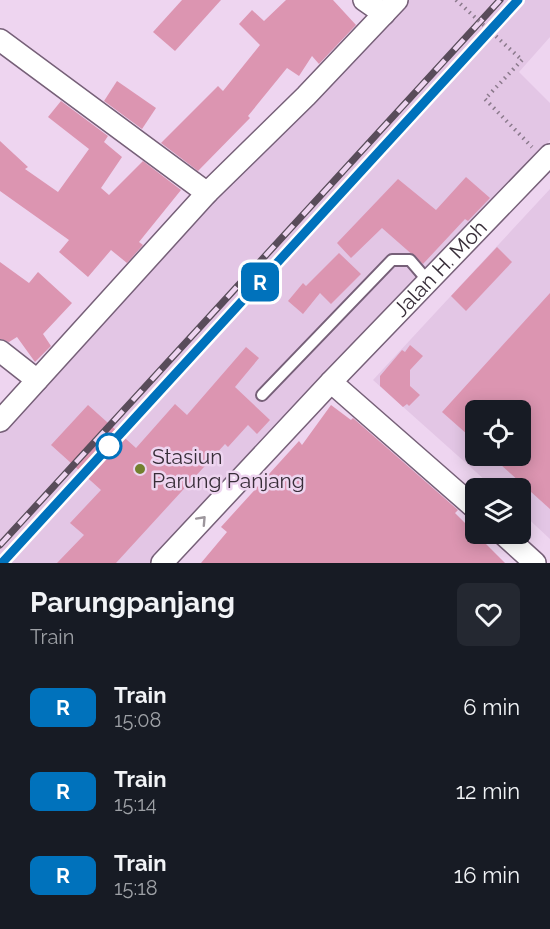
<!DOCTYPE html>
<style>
:root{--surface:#171b24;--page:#242831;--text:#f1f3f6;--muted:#9ea1a6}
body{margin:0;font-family:Raleway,sans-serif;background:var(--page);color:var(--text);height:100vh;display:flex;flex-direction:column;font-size:22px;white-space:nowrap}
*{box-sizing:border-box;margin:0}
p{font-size:20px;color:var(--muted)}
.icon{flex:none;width:33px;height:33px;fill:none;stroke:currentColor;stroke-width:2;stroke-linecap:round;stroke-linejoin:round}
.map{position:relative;height:563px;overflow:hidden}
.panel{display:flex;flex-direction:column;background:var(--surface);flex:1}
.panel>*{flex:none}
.badge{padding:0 12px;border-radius:9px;font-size:21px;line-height:39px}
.buttons{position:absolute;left:465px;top:400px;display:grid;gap:12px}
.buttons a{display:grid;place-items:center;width:66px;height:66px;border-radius:9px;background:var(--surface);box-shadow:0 3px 15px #0003;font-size:30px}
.map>.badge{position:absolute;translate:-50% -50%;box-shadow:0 0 0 3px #fff}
.round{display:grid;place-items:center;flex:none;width:63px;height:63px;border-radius:9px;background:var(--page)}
.summary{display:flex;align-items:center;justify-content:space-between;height:102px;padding:0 30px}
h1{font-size:28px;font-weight:700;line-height:45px}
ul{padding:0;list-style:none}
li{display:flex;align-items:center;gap:18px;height:84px;padding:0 30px}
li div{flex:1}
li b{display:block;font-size:22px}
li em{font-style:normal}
li .badge{min-width:66px;font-weight:700;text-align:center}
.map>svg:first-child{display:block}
</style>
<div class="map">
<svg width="550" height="563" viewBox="0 0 550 563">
<rect width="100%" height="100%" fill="#eed5f0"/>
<g fill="#e3c6e5" fill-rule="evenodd">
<path d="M396,0H550V37L519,72L550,103V140L167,563H0V429Z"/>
<path d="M550,189V539L521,512L520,489H495L373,380ZM476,411H520V456H476Z"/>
</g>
<g fill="#dc95b1">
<path d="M182,0H221L175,51L153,32Z"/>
<path d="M286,0H333L356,25L319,64L312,56L299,76L287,68L248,116L250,118L198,171L161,143L218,86L223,91L260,45L239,24L252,10L264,21Z"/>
<path d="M117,81L156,108L142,129L104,101Z"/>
<path d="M61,101L108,136L104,142L122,157L101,188L109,195L143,161L181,190L139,242L143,245L127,263L111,250L88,277L59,252L69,240L0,191V141L28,167L25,169L58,192L89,149L48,117Z"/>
<path d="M466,177L490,198L468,221L465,219L423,264L382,228L351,258L337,243L398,179L436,210Z"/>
<path d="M497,247L512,262L466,311L451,296Z"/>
<path d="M339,253L361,274L331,304L320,293L303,314L288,301L303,283L306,286Z"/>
<path d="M0,262L29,283L38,272L72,303L43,334L51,346L35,362L17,337L9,342L0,339Z"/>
<path d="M550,293V509L491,456H520V411H476V442L442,412Z"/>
<path d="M410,345L423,356L410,370V386L420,395L409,406L407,404L403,407L380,386V376L402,350L405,352Z"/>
<path d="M246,347L259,358L235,387L270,420L257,434L248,425L228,447L225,444L116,563H57L84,535L70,523L101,490L51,445L88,405L136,448L175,404L187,415Z"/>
<path d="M331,405L351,420L353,418L458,510L455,513L505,563H201L227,532L221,527L299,441L302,445Z"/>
</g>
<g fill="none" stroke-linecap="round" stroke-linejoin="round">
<g stroke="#766078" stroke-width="14">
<path id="lane" d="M262,395L392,260H410L428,281"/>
</g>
<g stroke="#766078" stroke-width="24">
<g id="street">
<path d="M364,0L384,14"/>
<path d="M0,40L207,193"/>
<path d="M0,351L37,380"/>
<path d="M331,382L476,509"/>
<path d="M0,421L207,193L306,96L397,0"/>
<path d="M503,534L535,563"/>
<path id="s1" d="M162,563L331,382L550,155"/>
</g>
</g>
<path stroke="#8b7a8c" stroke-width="4" stroke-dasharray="1.5 4.5" stroke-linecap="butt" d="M522,60L485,99L532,147"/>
<use href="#lane" stroke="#fff" stroke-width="10"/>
<use href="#street" stroke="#fff" stroke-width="21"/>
<g stroke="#594c5a" stroke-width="7">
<g id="rail">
<path d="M0,545L500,0"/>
<path d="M2,563L518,0"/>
</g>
</g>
<use href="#rail" stroke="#eed5f0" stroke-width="4.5" stroke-dasharray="14" stroke-linecap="butt"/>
<path stroke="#8b7a8c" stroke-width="4" stroke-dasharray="1.5 4.5" stroke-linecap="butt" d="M456,0L522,60"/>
</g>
<defs><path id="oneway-chevron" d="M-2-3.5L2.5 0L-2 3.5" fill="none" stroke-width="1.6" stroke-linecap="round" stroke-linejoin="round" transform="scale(1.5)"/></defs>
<use stroke="#9c969c" href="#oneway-chevron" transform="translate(202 520) rotate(-47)"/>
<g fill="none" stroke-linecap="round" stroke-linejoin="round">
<g stroke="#fff" stroke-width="14">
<path id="line" d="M2,563L518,0"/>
</g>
<use href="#line" stroke="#0072bc" stroke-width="9"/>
</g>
<circle fill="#fff" stroke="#0072bc" stroke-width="3" cx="109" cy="446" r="12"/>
<circle fill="#73802e" stroke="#eed5f0" stroke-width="2" cx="140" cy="469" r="6"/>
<g text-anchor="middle" stroke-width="5" stroke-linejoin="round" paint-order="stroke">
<g font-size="21" fill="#382e39" stroke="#eed5f0">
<text dy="7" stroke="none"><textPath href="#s1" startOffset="405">Jalan H. Moh</textPath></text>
</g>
<g font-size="21" fill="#382e39" stroke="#eed5f0" text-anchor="start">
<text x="152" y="464">Stasiun<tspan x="152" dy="24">Parung Panjang</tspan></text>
</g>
</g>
</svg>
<div class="buttons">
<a><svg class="icon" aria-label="locate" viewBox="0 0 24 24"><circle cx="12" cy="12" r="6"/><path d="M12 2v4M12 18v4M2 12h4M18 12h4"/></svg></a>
<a><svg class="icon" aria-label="layers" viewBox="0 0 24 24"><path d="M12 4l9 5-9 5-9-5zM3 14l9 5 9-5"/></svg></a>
</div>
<b class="badge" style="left:260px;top:282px;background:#0072bc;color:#fff">R</b>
</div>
<section class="panel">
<div class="summary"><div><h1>Parungpanjang</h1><p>Train</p></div><a class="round"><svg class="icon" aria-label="heart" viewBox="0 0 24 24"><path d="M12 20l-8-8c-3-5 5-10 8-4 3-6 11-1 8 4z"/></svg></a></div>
<ul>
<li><span class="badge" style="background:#0072bc;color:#fff">R</span><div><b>Train</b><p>15:08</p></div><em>6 min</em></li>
<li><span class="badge" style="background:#0072bc;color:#fff">R</span><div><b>Train</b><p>15:14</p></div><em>12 min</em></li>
<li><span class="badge" style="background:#0072bc;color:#fff">R</span><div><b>Train</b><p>15:18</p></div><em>16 min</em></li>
</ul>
</section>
